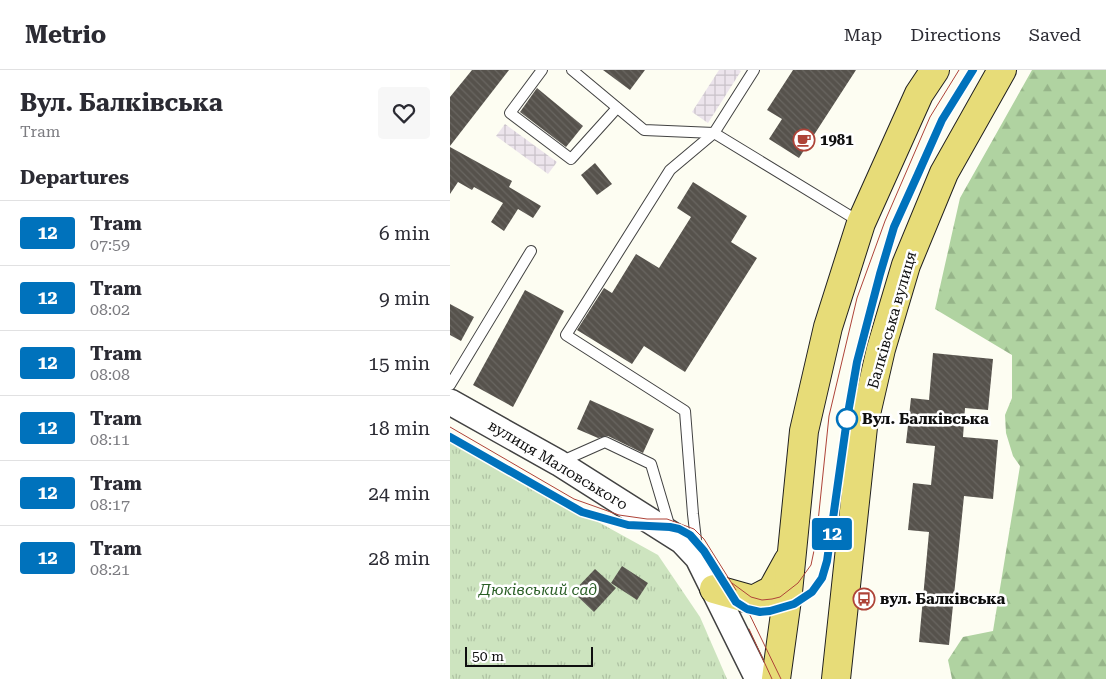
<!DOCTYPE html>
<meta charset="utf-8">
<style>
:root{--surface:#fff;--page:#f7f7f7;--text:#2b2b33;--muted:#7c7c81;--line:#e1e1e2}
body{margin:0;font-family:"Roboto Serif",serif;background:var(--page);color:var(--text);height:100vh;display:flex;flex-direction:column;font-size:19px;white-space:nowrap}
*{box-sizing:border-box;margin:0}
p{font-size:16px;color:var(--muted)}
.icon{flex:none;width:28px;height:28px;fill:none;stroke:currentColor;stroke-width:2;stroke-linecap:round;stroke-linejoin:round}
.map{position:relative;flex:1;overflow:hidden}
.side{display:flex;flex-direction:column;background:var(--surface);width:450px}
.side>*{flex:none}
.badge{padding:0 10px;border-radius:4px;font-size:18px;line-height:32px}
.scale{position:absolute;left:15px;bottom:12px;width:128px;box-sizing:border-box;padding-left:5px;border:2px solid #0f0f0f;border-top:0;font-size:14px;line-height:18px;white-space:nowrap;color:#0f0f0f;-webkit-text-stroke:4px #fff;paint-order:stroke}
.map>.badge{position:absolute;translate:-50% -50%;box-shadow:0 0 0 2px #fff}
h2{padding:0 20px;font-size:19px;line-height:45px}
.round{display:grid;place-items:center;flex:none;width:52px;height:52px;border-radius:5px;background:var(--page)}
.summary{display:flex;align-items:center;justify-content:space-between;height:85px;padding:0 20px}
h1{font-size:24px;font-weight:700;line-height:38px}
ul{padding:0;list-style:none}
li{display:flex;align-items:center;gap:15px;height:65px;padding:0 20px;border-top:1px solid var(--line)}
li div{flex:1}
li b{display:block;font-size:19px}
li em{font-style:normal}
li .badge{min-width:55px;font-weight:700;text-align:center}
header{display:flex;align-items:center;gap:30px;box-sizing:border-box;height:70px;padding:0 25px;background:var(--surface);border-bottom:1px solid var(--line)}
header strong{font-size:24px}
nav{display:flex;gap:28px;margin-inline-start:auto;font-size:18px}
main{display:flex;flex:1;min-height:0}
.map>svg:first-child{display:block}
</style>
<header>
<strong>Metrio</strong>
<nav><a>Map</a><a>Directions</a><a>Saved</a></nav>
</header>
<main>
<section class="side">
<div class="summary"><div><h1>Вул. Балківська</h1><p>Tram</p></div><a class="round"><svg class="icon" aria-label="heart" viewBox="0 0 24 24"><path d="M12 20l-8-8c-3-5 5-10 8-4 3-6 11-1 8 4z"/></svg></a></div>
<h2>Departures</h2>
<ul>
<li><span class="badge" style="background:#0072bc;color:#fff">12</span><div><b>Tram</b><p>07:59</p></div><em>6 min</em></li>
<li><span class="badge" style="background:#0072bc;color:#fff">12</span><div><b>Tram</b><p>08:02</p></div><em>9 min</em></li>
<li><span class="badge" style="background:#0072bc;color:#fff">12</span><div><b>Tram</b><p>08:08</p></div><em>15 min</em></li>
<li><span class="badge" style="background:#0072bc;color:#fff">12</span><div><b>Tram</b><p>08:11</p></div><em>18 min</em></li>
<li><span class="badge" style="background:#0072bc;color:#fff">12</span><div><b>Tram</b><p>08:17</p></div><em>24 min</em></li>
<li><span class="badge" style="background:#0072bc;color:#fff">12</span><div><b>Tram</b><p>08:21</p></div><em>28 min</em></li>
</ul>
</section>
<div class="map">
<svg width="656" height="609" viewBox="0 0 656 609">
<defs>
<pattern id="industrial-grid" width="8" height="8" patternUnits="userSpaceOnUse" patternTransform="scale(1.25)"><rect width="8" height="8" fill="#ece4ec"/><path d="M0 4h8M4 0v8" fill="none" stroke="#c9c2c9"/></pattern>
<pattern id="forest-firs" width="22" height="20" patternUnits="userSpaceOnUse" patternTransform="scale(1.25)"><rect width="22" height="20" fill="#b0d3a1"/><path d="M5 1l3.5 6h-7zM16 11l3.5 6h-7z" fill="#96b489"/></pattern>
<pattern id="park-tufts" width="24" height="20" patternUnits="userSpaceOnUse" patternTransform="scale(1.25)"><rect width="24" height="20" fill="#cde4bf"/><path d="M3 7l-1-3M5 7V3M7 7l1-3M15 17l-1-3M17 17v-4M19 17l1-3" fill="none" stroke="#afc2a3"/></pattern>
<pattern id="building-back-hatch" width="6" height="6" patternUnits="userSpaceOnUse" patternTransform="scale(1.25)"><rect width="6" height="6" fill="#56524c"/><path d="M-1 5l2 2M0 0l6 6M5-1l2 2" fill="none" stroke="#696661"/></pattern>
</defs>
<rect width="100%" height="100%" fill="#fdfdf2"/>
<g fill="url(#industrial-grid)">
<path d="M269,0H289L291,1L258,53L242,42Z"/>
<path d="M55,54L107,92L98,104L46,66Z"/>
</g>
<path fill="url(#forest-firs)" d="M582,0H656V609H502L498,590L513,567L543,561L570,396L563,386L556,363L555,345L562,328V285L485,239L510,128Z"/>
<path fill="url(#park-tufts)" d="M0,371L47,396L208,485L250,547L277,609H0Z"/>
<g fill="url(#building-back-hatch)">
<path d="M22,0H59L0,76V27Z"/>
<path d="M153,0H195L180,20Z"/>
<path d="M343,0H406L349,88L319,69L332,49L317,40Z"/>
<path d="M87,18L133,56L116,77L70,42Z"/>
<path d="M0,77L62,111L59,117L91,136L83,148L68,139L54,161L41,152L53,133L24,117L22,120L8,112L0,124Z"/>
<path d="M145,93L162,114L147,125L131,105Z"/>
<path d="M243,112L297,146L281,172L307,188L235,302L194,276L182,294L127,260L154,218L162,223L186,184L209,198L241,147L227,138Z"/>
<path d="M75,220L114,241L63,337L23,315Z"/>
<path d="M0,234L24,247L11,271L0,265Z"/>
<path d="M483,283L543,289L538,340L515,338L513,367L548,370L543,429L514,426L499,575L469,572L479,462L458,460L463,413L481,415L485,376L456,373L461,328L479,330Z"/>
<path d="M140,330L204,359L193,383L158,366L148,368L127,359Z"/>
<path d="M172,496L198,513L187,530L161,513Z"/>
<path d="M145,499L166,518L144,542L123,522Z"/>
</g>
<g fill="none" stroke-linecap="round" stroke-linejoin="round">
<g stroke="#424242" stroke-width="12">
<g id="service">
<path d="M92,0L60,43L121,89L167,38"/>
<path d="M122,0L194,60L264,63L410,152"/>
<path d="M0,315L81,181"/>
<path d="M110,392L155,372L201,394L220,458"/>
<path d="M247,479L243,444L235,341L116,265L220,100L264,63L304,0"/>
</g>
</g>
<g stroke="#424242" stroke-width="28">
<path id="tertiary" d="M0,332L109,393L232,471L248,488L308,609"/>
</g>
<g stroke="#202020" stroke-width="30">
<g id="primary">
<path d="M264,519L303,530L322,520L338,491"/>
<path d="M326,609L338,522L354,361L378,257L411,153L469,24L485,0"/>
<path d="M386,609L413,357L431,279L456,195L494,103L552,0"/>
</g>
</g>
<use href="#service" stroke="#fff" stroke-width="10"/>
<use href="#tertiary" stroke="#fff" stroke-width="25"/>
<use href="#primary" stroke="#e7dc78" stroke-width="28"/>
<g stroke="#ae4338" stroke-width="1">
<path d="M0,357L124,429L169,445L197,449H217L244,459L254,469L286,520"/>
<path d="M0,367L132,441L178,455L220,457L229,459L240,465L246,471L258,488"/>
<path d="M282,513L301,527L312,530L322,529L330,527L348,513L361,495L366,471L379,346L407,228L435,151L480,47L509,0"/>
<path d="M286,532L297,539L310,542L326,540L344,534L362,522L372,508L381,472L397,349L407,293L420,236L444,157L492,50L523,0"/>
<path d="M295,535L331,609"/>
<path d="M299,559L322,609"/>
</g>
</g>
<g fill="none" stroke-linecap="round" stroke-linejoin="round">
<g stroke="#fff" stroke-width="11">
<path id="line" d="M0,367L132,442L178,455L220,457L229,459L240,465L254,481L286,532L297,539L310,542L320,541L344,534L362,522L372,508L377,491L397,349L407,292L430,204L444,157L468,104L492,50L523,0"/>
</g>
<use href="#line" stroke="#0072bc" stroke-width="8"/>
</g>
<defs>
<g id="cafe-ring" transform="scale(1.125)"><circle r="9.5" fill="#fff" stroke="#ae4338" stroke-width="1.5"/><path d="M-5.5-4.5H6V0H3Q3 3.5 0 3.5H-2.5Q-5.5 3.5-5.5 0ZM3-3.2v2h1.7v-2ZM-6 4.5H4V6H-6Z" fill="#ae4338"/></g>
<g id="bus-ring" transform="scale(1.125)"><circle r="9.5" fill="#fff" stroke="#ae4338" stroke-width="1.5"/><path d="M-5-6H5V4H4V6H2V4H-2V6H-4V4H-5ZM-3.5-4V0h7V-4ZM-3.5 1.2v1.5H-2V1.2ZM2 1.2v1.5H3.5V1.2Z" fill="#ae4338"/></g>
</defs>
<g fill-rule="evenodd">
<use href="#cafe-ring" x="354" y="70"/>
<use href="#bus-ring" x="414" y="529"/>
</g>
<circle fill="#fff" stroke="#0072bc" stroke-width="2.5" cx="397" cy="349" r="10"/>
<g text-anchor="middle" stroke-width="5" stroke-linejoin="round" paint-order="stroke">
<g font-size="15" font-weight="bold" fill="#0f0f0f" stroke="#fff" text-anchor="start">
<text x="370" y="75">1981</text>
<text x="430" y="534">вул. Балківська</text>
</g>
<g font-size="15" fill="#0f0f0f" stroke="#fff">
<text transform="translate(442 250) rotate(-74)" y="5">Балківська вулиця</text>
<text transform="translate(108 395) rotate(31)" y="5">вулиця Маловського</text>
</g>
<g font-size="15" font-weight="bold" fill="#0f0f0f" stroke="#fff" text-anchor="start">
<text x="412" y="354">Вул. Балківська</text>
</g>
<g font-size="15" font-style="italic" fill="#2b5f27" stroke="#fff">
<text x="88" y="525">Дюківський сад</text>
</g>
</g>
</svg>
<div class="scale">50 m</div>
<b class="badge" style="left:382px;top:464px;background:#0072bc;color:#fff">12</b>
</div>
</main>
